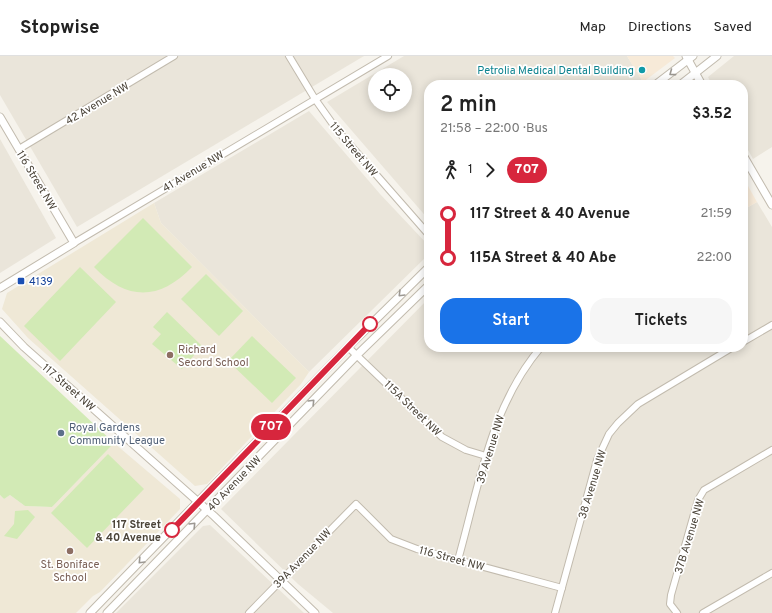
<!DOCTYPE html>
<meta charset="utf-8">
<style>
:root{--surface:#fff;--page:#f6f6f6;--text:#222;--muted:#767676;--line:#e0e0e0;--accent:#1a73e8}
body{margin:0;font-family:Overpass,sans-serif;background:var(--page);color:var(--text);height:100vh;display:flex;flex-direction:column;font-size:15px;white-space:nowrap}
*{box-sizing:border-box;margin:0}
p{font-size:13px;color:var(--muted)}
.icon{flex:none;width:22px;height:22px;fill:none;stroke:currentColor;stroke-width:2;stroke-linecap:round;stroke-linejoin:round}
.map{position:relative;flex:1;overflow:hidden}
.sheet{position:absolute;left:424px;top:24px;width:324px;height:272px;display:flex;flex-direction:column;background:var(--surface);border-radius:16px;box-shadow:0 2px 10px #0003}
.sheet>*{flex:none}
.badge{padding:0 8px;border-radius:13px;font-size:14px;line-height:26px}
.buttons{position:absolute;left:368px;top:12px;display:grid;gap:8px}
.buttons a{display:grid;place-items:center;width:44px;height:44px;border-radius:50%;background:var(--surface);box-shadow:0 2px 10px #0003;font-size:20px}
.map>.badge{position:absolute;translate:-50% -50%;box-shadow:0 0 0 2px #fff}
.legs{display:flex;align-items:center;gap:6px;height:44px;padding:0 16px;font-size:13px}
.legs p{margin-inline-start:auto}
.headline{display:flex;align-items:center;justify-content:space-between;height:68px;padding:0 16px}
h1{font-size:22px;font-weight:600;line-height:30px}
.primary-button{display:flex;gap:8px;margin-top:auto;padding:8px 16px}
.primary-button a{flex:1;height:46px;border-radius:16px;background:var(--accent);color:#fff;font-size:16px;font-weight:600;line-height:46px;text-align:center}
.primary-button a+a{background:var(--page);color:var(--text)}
ul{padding:0 16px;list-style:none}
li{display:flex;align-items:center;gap:14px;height:44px;font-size:15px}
li i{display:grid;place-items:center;width:6px;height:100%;margin:0 5px;background:currentColor}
li i::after{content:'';width:10px;height:10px;margin:-5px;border:3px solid;border-radius:50%;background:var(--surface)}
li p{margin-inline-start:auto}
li:first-child i{background:linear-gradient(#0000 50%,currentColor 0)}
li:last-child i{background:linear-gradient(currentColor 50%,#0000 0)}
header{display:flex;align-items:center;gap:24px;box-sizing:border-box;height:56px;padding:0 20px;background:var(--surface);border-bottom:1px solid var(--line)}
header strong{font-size:19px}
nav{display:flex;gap:22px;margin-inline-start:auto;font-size:14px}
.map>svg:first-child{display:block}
</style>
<header>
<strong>Stopwise</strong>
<nav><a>Map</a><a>Directions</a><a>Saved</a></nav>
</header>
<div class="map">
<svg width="772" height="557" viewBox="0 0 772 557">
<rect width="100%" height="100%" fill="#f6f3ec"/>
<g fill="#eae5da" fill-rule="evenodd">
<path d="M0,0H364L77,171L0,39Z"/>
<path d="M404,0H627L643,26L638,29H429V164L327,46ZM375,19H405V49H375Z"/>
<path d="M734,0H772V91L753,103L743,85V29H712L708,21Z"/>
<path d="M309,55L380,138L429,190V198L309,316L161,167L154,147Z"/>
<path d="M0,83L56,182L0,217Z"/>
<path d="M757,146L772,171V557H333L298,528L221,453L429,242V291H743V154Z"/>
<path d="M210,469L304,557H116L203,470Z"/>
</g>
<g fill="#f7ead8">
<path d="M627,0H673L675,2L643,26Z"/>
<path d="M743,121L757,146L743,154Z"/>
</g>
<g fill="#efe8d6">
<path d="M154,147L161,167L309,316L301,328L207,428L195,430L28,282L2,253L7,237Z"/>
<path d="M114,387L180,443V453L100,536L93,540L76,557H0V439L4,443L10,439L25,450L52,451Z"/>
</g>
<g fill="#d2eab5">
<path d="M143,162L192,211C159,245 127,245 94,211Z"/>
<path d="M80,211L116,246L60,305L24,270Z"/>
<path d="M206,218L243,255L219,280L181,243Z"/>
<path d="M167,256L202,290L182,313L152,288L161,278L153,271Z"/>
<path d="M0,280L114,387L52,451L25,450L10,439L4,443L0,439Z"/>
<path d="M252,280L296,322L272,347L228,305Z"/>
<path d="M108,398L144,433L87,492L51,457Z"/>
<path d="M28,454L35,461L17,483L4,480L14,468L15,455Z"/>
</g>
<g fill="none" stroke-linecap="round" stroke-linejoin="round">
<g stroke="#c2bbae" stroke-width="8">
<g id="minor">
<path d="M289,0L315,43L337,74L429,179"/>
<path d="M19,93L174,0"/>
<path d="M74,187L388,0"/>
<path d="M743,286L772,269"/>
<path d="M348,291L442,381L466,394L486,400"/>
<path d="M458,504C479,430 490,351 541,291"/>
<path d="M249,557L356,448L391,483L417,493L562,532"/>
<path d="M555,557L597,404L609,378L618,367L638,348L733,291"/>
<path d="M677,557L670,548L671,539L698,444L704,434L711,430L772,394"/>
<path d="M703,557L772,517"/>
</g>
</g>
<g stroke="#c2bbae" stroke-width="9">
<g id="tertiary">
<path d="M686,0L702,29"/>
<path d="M655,29L693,0"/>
<path d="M680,29L717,0"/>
<path d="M0,61L74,187L0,232"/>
<path d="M743,99L772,149"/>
<path d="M0,266L24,291L214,460L315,557"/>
<path d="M90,557L348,291L429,211"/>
<path d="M107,557L357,299L429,229"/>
</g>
</g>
<use href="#minor" stroke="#fff" stroke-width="6"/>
<use href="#tertiary" stroke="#fff" stroke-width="7"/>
</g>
<defs><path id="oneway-chevron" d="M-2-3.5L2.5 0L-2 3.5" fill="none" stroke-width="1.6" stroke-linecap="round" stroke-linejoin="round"/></defs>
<g stroke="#9c9892">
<use href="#oneway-chevron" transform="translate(672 17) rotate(143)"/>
<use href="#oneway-chevron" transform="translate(401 238) rotate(135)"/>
<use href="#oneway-chevron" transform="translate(312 346) rotate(-46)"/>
<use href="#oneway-chevron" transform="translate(193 469) rotate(-46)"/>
<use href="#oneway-chevron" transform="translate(141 505) rotate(134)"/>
</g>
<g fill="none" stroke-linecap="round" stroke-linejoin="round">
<g stroke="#fff" stroke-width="9">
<path id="line-1" d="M172,474L370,268"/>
</g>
<use href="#line-1" stroke="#d7263d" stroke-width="6"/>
</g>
<circle fill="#0f9aa8" stroke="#fff" stroke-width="1.5" cx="642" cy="14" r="4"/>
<rect fill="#1a4fb4" stroke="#fff" stroke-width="1.5" x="17" y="221" width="8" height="8" rx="2"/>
<g fill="#fff" stroke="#d7263d" stroke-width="2">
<circle cx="370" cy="268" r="7"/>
<circle cx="172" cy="474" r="7"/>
</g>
<g fill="#8d6e63" stroke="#fff" stroke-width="1.5">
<circle cx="170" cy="299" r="4"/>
<circle cx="70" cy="495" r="4"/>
</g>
<circle fill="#5c6f8a" stroke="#fff" stroke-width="1.5" cx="61" cy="377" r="4"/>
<g text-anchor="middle" stroke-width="3.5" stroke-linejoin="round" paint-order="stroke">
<g font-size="11" fill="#0d838f" stroke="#fff" text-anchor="end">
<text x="634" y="18">Petrolia Medical Dental Building</text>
</g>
<g font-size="11" fill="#4b4439" stroke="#fff">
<text transform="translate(97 47) rotate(-31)" y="4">42 Avenue NW</text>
<text transform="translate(354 93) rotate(50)" y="4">115 Street NW</text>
<text transform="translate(193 115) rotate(-31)" y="4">41 Avenue NW</text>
<text transform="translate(37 124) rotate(59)" y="4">116 Street NW</text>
<text transform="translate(69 331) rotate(41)" y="4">117 Street NW</text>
<text transform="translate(413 352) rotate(44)" y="4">115A Street NW</text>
<text transform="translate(490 393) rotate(-73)" y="4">39 Avenue NW</text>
<text transform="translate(234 427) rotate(-46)" y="4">40 Avenue NW</text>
<text transform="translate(592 428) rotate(-73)" y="4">38 Avenue NW</text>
<text transform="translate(689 480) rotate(-73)" y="4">37B Avenue NW</text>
<text transform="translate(302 502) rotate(-46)" y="4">39A Avenue NW</text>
<text transform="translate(452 502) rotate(15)" y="4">116 Street NW</text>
</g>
<g font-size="11" fill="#164399" stroke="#fff" text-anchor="start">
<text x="29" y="229">4139</text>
</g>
<g font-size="11" fill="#785e54" stroke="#fff" text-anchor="start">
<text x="178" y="297">Richard<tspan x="178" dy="13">Secord School</tspan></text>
<text x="70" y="512" text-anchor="middle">St. Boniface<tspan x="70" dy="13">School</tspan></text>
</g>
<g font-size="11" fill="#4e5e75" stroke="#fff" text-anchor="start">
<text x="69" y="375">Royal Gardens<tspan x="69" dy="13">Community League</tspan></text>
</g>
<g font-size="11" font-weight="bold" fill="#4b4439" stroke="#fff" text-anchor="end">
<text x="161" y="472">117 Street<tspan x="161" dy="13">&amp; 40 Avenue</tspan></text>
</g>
</g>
</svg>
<div class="buttons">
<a><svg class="icon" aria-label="locate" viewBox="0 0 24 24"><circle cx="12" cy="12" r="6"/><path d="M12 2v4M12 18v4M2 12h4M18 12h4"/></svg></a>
</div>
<b class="badge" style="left:271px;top:371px;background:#d7263d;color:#fff">707</b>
<section class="sheet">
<div class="headline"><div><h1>2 min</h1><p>21:58 – 22:00 · Bus</p></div><b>$3.52</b></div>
<div class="legs"><svg class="icon" aria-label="walk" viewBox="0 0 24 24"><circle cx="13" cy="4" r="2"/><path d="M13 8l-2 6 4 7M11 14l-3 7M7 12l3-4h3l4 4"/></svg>1<svg class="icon" aria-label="forward" viewBox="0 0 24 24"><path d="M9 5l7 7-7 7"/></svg><b class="badge" style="background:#d7263d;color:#fff">707</b></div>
<ul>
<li><i style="color:#d7263d"></i><b>117 Street &amp; 40 Avenue</b><p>21:59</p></li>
<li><i style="color:#d7263d"></i><b>115A Street &amp; 40 Abe</b><p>22:00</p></li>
</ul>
<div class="primary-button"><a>Start</a><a>Tickets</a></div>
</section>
</div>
